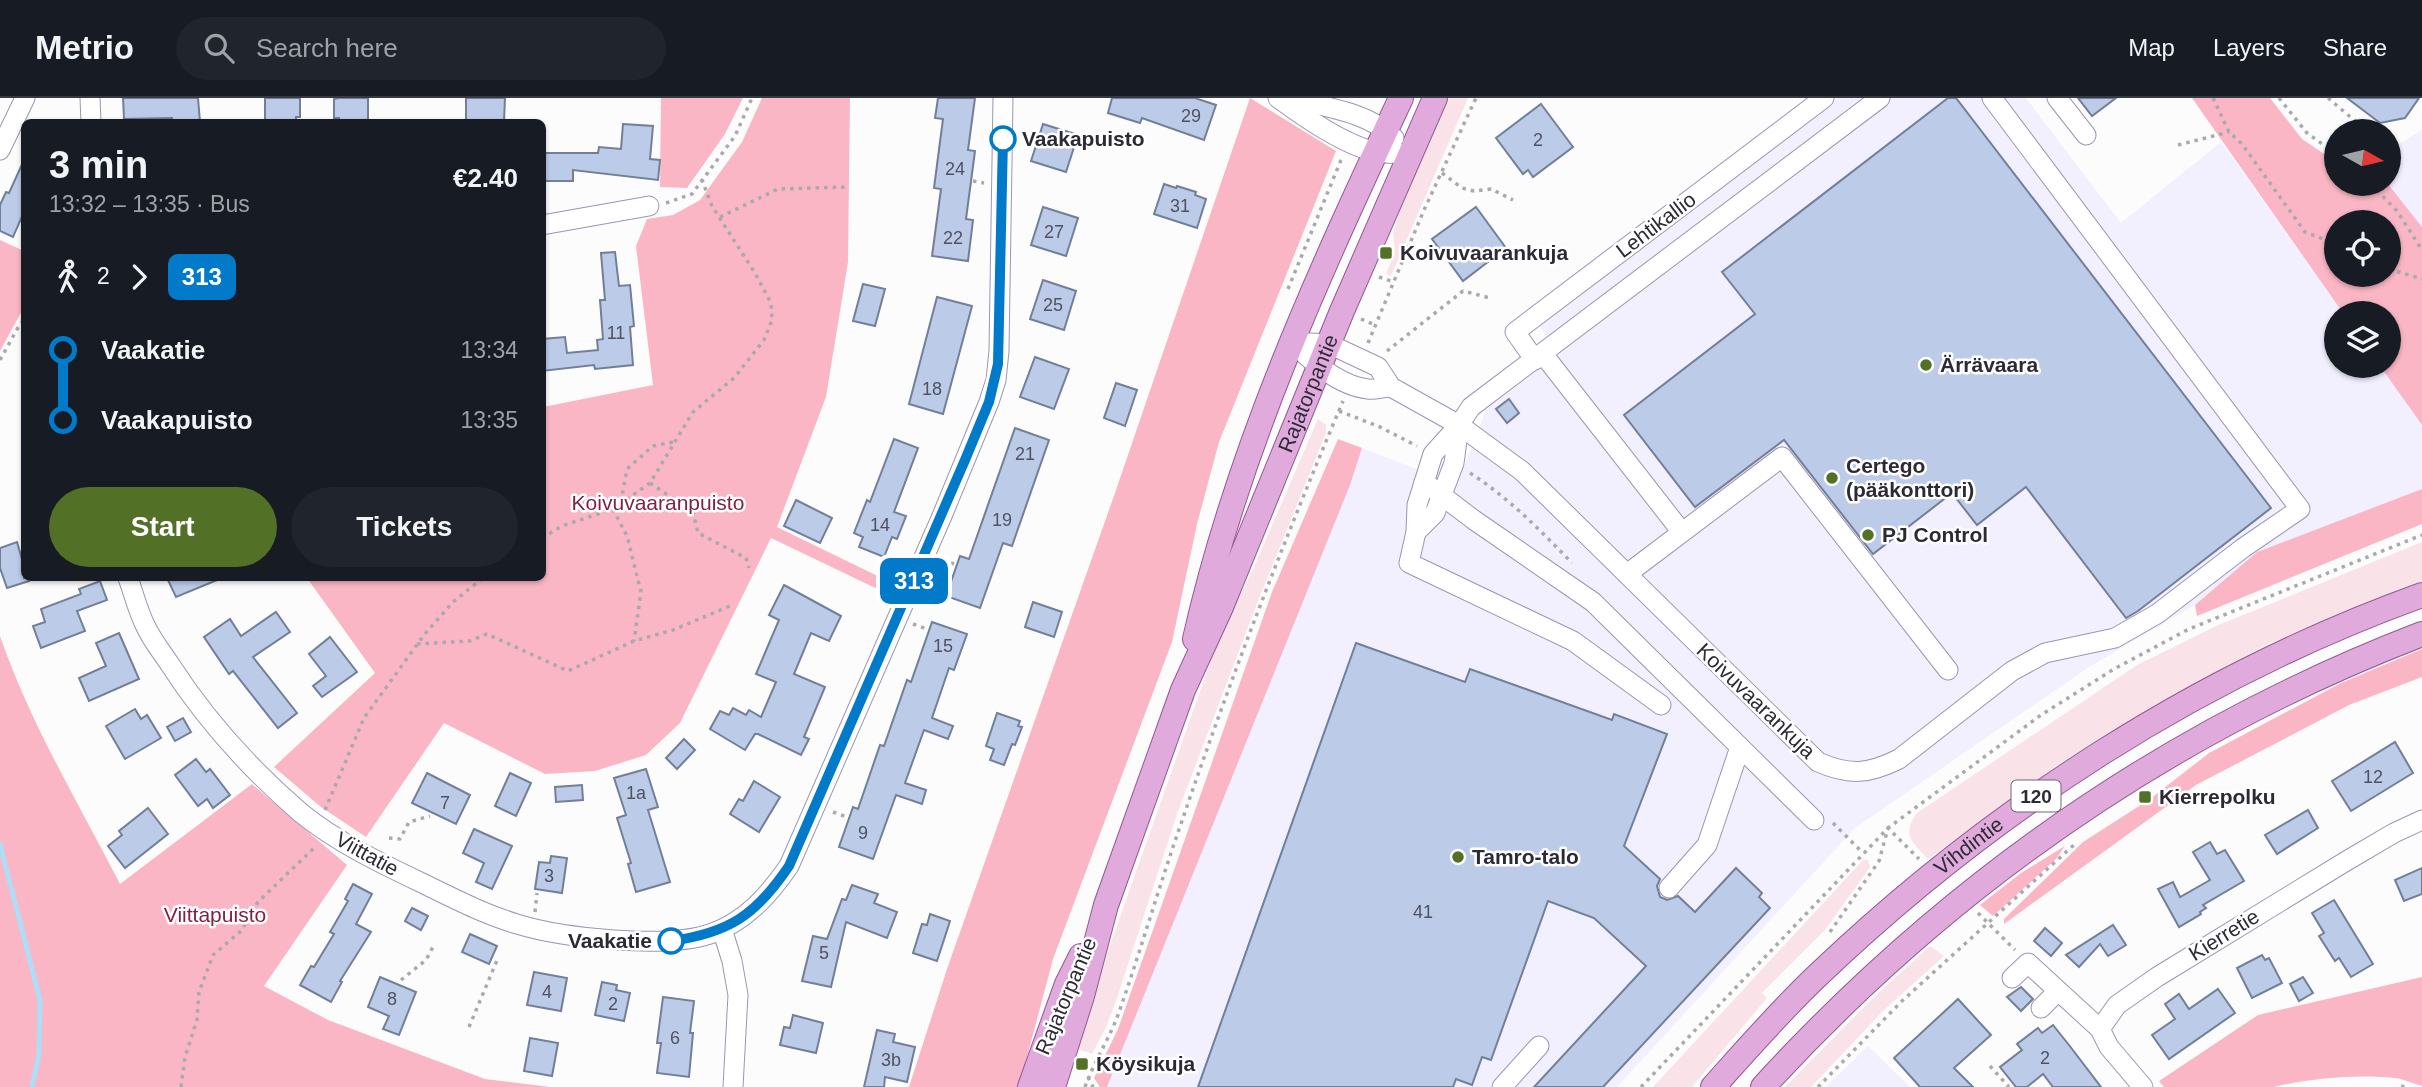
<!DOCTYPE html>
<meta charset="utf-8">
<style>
:root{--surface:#171b24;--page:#20242c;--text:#f1f3f6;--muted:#9ea1a6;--line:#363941;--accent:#527026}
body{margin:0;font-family:Helvetica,sans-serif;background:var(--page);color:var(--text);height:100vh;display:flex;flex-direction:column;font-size:26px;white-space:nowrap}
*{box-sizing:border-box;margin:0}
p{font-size:23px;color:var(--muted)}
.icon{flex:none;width:38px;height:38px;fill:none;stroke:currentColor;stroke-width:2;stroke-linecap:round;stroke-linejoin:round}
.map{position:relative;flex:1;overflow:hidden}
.side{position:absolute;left:21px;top:21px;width:525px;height:462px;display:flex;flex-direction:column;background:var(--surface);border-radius:10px;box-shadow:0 2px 5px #0004}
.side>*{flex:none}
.badge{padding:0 14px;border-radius:10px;font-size:24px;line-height:46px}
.needle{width:46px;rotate:98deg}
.buttons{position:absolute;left:2324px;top:21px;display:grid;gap:14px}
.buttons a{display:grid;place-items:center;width:77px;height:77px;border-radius:50%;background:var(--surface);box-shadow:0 2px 5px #0004;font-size:35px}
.map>.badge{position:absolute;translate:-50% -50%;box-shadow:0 0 0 4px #fff}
.legs{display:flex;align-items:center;gap:10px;height:77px;padding:0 28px;font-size:23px}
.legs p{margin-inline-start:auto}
.headline{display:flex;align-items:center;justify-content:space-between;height:119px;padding:0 28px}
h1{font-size:38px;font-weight:800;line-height:52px}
.action{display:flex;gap:14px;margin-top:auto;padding:14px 28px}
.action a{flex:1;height:80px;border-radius:42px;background:var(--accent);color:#fff;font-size:28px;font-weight:800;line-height:80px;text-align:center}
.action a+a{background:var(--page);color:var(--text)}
ul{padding:0 28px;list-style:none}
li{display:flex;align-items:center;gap:24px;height:70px;font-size:26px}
li i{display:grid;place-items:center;width:10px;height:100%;margin:0 9px;background:currentColor}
li i::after{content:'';width:18px;height:18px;margin:-9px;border:5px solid;border-radius:50%;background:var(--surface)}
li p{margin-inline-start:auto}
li:first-child i{background:linear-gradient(#0000 50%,currentColor 0)}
li:last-child i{background:linear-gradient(currentColor 50%,#0000 0)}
header{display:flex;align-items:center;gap:42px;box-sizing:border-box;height:98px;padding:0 35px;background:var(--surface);border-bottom:2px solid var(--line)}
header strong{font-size:33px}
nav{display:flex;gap:38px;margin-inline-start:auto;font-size:24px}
.search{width:490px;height:63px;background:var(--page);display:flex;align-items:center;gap:18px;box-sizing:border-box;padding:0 24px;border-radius:38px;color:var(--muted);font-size:26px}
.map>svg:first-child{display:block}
</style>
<header>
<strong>Metrio</strong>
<div class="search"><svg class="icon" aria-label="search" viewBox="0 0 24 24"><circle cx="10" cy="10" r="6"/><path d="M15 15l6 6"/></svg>Search here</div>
<nav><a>Map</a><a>Layers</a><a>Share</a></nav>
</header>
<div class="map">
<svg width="2422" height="989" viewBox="0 0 2422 989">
<rect width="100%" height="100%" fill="#fcfcfc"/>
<g fill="#f2efff">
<path d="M1838,0H2026L2121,125L2221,44L2343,215H2336V268H2380L2422,327V391L2257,454L2195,507L2089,569L1855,730L1617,989H1107L1350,387L1362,350L1457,387L1486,312L1559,255L1539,228Z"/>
<path d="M2422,32V129L2388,86L2389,52Z"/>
<path d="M1868,948L1910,989H1826Z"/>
</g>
<g fill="#fae3e8">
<path d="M1447,0H1468L1391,178L1386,176L1395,154L1393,134L1412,77Z"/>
<path d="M1318,321L1326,327V335L1258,503L1177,716L1116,903L1106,929L1092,956L1081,952L1078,949L1087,912L1219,540L1254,469Z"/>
<path d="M2422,444V483L2266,547L2155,607L2057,667L1928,761C1912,743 1901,738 1917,715L2137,567L2216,528Z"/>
<path d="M1863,762H1868L1870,769L1825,832L1762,895L1767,900L1692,989H1653Z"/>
<path d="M1930,848L1944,858L1884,912L1811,989H1785L1875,898Z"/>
</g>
<g fill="#fab6c5" fill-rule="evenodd">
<path d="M661,0H743L725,36L687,90L660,89Z"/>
<path d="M762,0H850L848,164L826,299L777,429L896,487L892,498L771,440L680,625L646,657L595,673L545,676L444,625L366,739L321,709L274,669L375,575L307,480H542L543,309L653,287L636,148L647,121L673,117L700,102L742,44Z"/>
<path d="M1250,0L1336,53L1219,344L1197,426L1172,544L1053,861L1019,989H909L947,871L1116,392Z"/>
<path d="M2192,0H2270L2302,41L2336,64V86H2388L2422,129V327L2380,268H2389V215H2343ZM2336,124H2389V177H2336Z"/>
<path d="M0,142L24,153V209L0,253Z"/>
<path d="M1338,341L1362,350L1350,387L1107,989H1100L1094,980L1118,931L1272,494Z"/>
<path d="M2422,391V426L2197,518L2195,507L2257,454Z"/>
<path d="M0,538C30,625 78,704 120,786L252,686L347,767L264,888L328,922L485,981L550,989H0Z"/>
<path d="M2422,551V579L2349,607L2196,687L2004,826V821L2083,744L2150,701L2209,655L2341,585Z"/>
<path d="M2065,748L2056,761L1993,818L1980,807L2021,775Z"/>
<path d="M2422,879V988C2414,986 2404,981 2395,980C2358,976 2310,980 2274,989H2164L2159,983L2258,917Z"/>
</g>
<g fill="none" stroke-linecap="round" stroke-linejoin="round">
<path stroke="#addef6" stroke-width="5" d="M0,746L40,902L39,956L32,989"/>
</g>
<g fill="#bccbe8" stroke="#717f99" stroke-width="2">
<path d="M123,0H198L200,24H172V20L124,21Z"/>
<path d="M265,0H300V19H296V24H265Z"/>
<path d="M339,0H368V24H339V20H334V1Z"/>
<path d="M466,0H505L504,24H466Z"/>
<path d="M938,0H975L968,52L975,53L966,121L973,122L968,163L932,158L941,91L934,90L943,21L935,20Z"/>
<path d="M1112,0H1195L1216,7L1204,42L1142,20L1140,25L1108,15Z"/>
<path d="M1948,0H1956L2271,410L2138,513L2126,520L2026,389L1977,427L1952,395L1873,456L1784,342L1695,409L1624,317L1755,216L1722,174Z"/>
<path d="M2078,0H2116L2092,18Z"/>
<path d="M2347,0H2419L2405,20L2380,25Z"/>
<path d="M1541,6L1573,49L1533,79L1528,72L1523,76L1496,40Z"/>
<path d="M623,26L653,28L650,61L660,62L658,82L573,72V83H542V55H598L599,49L621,51Z"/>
<path d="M1043,26L1078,37L1066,74L1031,63Z"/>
<path d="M24,62V114L13,139L0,133V107L6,94L9,95Z"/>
<path d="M1164,86L1176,90L1177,88L1196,94L1195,97L1206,101L1197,130L1154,116Z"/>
<path d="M1043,109L1078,120L1066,158L1031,147Z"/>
<path d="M1476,109L1506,150L1463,183L1432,141Z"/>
<path d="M615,154L619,188L630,187L634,228L630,229L633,267L595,271L594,267L542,273V241L565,239L567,255L598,252L597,242L603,241L600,202H605L601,155Z"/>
<path d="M1043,182L1076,193L1064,232L1030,221Z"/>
<path d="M863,186L885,191L875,228L853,223Z"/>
<path d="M937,199L972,208L943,316L909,306Z"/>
<path d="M1035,259L1069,271L1054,311L1020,299Z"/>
<path d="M1116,285L1137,292L1125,328L1104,320Z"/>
<path d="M1509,301L1519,315L1507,325L1496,311Z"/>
<path d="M1015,330L1049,342L1012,448L1003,445L980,510L946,498L960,458L969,461Z"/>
<path d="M894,341L918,350L894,414L906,418L897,441L892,439L884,459L859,449L863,439L854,435L867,402L870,404Z"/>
<path d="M796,402L832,420L820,445L784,428Z"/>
<path d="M17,444L24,468V480H28L29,483L7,490L0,470V450Z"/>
<path d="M167,480H222L176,499Z"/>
<path d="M100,483L107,502L77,513L85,533L41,550L33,528L45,524L41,511L81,496L79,491Z"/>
<path d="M784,487L841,518L829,543L811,535L794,576L825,589L804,639L809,641L801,657L758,636H755L745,652L710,631L720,613L729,617L733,610L746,617L749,612L761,619L776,584L756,576L779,522L769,517Z"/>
<path d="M1033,504L1062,514L1054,539L1025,529Z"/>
<path d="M276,514L290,534L253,559L297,615L278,630L233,573L229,576L204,539L230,521L241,538Z"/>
<path d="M932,524L967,536L954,572L949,570L932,620L953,628L948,641L924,632L905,685L926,692L922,706L896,697L873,761L839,749L853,709L858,711L880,647L884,648L907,582L911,584Z"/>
<path d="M119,535L139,581L89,603L79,580L106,568L96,545Z"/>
<path d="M330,539L357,574L322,599L313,588L326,578L309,556Z"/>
<path d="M1356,545L1465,584L1470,571L1612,622L1614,616L1667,636L1624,748L1660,781L1657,788L1660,799L1667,802L1678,798L1695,814L1736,770L1762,795L1759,799L1770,810L1603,989H1534L1646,868L1594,820L1548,803L1491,962L1482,959L1472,987L1456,981L1453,989H1198Z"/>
<path d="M135,611L141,621L147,617L161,640L125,661L106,628Z"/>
<path d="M997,615L1020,623L1018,628L1022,629L1015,647L1012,646L1004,667L990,662L994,651L986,648Z"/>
<path d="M183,620L191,634L175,643L167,629Z"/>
<path d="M684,641L695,652L677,671L666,660Z"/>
<path d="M2395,644L2413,675L2351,713L2332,683Z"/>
<path d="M196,661L206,674L210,671L230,697L213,710L207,701L198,708L175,677Z"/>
<path d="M646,671L658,709L648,712L670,784L636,794L628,766L631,765L617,720L626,717L614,680Z"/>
<path d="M427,675L470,697L456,726L412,705Z"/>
<path d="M510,675L531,685L516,718L495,708Z"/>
<path d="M754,683L780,699L759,734L730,716L739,701L743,703Z"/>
<path d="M582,687L583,702L556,704L555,689Z"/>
<path d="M148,710L168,736L125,770L108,748L122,737L119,733Z"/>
<path d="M2308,712L2318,730L2277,756L2265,737Z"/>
<path d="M474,731L512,748L492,791L476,784L484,765L463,755Z"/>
<path d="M2210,744L2217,756L2225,752L2244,783L2203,807L2206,810L2200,814L2201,816L2179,829L2158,791L2173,784L2180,799L2210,782L2193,754Z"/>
<path d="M551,758L567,760L562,795L535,791L539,764L550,765Z"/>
<path d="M2422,770V796L2404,803L2395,782Z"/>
<path d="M353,786L372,796L356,826L371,834L340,883L342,884L331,904L300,887L311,868L314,869L334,836L330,834L348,803L345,801Z"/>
<path d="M852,787L878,796L874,805L897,814L887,840L846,824L831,889L802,883L813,838L827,841L842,801L846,802Z"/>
<path d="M2334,802L2373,866L2351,879L2339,860L2335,863L2319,838L2324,835L2312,815Z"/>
<path d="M412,810L428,818L421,832L405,823Z"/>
<path d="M930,816L950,823L937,863L913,855L922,826L927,827Z"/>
<path d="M2113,827L2126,847L2108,858L2100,846L2079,869L2066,857Z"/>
<path d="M2045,830L2062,845L2051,858L2034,843Z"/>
<path d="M470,836L497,848L489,866L462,854Z"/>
<path d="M2262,857L2265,862L2269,860L2282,885L2252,900L2237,870Z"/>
<path d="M534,874L567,880L561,913L527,907Z"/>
<path d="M380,879L416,894L399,937L383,931L389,918L368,909Z"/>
<path d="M2303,879L2313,895L2299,903L2290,886Z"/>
<path d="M602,884L617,887L616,892L630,895L624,923L595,917Z"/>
<path d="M2021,889L2033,901L2021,913L2007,899Z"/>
<path d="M2218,891L2235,915L2169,961L2152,937L2175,921L2165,906L2179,896L2189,911Z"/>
<path d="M663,899L694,903L690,935H693L689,979L657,975L661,945H657Z"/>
<path d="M1958,901L1991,937L1954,970L1973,989H1920L1894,960Z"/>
<path d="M793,917L823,925L816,955L780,947L784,929L790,930Z"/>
<path d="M2053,927L2069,947L2101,989H2053L2043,976L2027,989H2016L2000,969L2022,952L2017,946L2038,930L2042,935Z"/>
<path d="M877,932L895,936L893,944L915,949L907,984L885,979L884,989H864Z"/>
<path d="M530,940L558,945L552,978L524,973Z"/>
</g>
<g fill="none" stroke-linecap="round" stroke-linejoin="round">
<g stroke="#9c95b2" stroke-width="21">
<g id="minor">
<path d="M90,0L91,24"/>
<path d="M1278,0C1304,19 1344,47 1376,54C1386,56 1399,55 1409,56"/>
<path d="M1287,0C1322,9 1368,13 1394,40"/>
<path d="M2057,0L2086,37"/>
<path d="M0,52L25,0"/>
<path d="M542,127L649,108"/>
<path d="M1292,244L1329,246L1378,269L1391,289L1459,327L1522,373L1818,664C1850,678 1869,676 1899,661L2012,573L2045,555L2115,540L2157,516L2243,450L2300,411L1992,0"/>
<path d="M1292,244C1311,263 1339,288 1368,291C1375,292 1384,289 1391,289"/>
<path d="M1543,256L1681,433"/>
<path d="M1535,262L1515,234L1824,0"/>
<path d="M1424,384L1474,422L1593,504L1814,722"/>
<path d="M1416,434L1435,415L1454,365L1459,327"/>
<path d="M1627,476L1782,359L1948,572"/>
<path d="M128,480C134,496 138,514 146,529C152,542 161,553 169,565C205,621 250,671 301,715C337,744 378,764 420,784C451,799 483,816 517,826C562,840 666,851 710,836C745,824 769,797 789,768L942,418L989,304L996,282L999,253L1003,0"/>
<path d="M1661,607L1573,543L1409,465L1416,434L1417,407L1433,356L1459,327L1471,309L1880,0"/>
<path d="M1669,790L1707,747L1740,649"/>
<path d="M722,831L732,863L738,897L733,989"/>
<path d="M2012,880L2028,865L2100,931"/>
<path d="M2041,910L2058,893"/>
<path d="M1502,989L1539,948"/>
<path d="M2143,989L2109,949L2100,931L2117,907L2157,879L2348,762L2394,735L2422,722"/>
</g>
</g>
<g stroke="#935992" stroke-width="26">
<g id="major">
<path d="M1195,541C1238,351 1319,175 1401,0"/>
<path d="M1030,989L1067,886L1081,858"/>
<path id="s1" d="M1053,989L1082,898L1106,807L1183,592L1221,509L1342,213L1435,0"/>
<path id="s2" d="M1713,989C1747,951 1781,912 1818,877C1991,712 2197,578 2422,497"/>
<path d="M1763,989C1947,788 2167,634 2422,536"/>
</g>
</g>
<g stroke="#aaa9ad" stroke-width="3.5" stroke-dasharray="3.5 5" stroke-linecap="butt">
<path d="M2213,0L2229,34L2242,46L2305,134L2336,146"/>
<path d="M2279,0L2307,35L2336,56"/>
<path d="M2328,0L2367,33"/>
<path d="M2389,34H2390"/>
<path d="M2178,47L2229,34"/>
<path d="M1442,75L1462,90L1474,93L1491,91L1513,102"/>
<path d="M973,83L984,85"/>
<path d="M2371,86L2397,113L2422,152"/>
<path d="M666,105L692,96L735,38L752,0"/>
<path d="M720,119L778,91L849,89"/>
<path d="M2389,171L2422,181"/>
<path d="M1379,179L1394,184"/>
<path d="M1288,191L1341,62"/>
<path d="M1361,221L1375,227"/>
<path d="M1368,245L1424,112L1476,0"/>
<path d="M1387,253L1463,193L1490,200"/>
<path d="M0,262L20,226L24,223"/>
<path d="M1339,313L1380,329L1417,348"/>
<path d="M1470,375C1509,400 1540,432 1572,465"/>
<path d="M650,385L693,414L698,435L746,460L749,470"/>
<path d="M621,404L627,371L653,348L673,344"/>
<path d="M613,411L627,438L641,494L634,543"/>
<path d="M542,440L562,428L613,411L650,385L693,314L734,280L764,242L772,222L771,205L755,175L712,108L702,82"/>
<path d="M943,462L954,466"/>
<path d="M913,526L927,531"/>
<path d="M417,546L470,543L487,536L568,573L634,543L673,532L730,508"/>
<path d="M325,712L364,620L424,537L453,504L483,480"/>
<path d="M833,714L847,719"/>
<path d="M1833,725L1862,754"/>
<path d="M389,740L400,741L409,724L430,718"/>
<path d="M535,814L537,795"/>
<path d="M1978,815L2015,852"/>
<path d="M1830,834L1879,763L1888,730L1919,761"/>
<path d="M401,882L426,862L434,847"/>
<path d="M469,929L498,860"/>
<path d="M1990,968L2009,989"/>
<path d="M1088,979L1093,989"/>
<path d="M2401,988L2405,989"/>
<path d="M181,989L185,959L197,922L199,894L213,857L241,833L258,804L315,749"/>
<path d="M1085,989C1094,964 1109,941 1118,917C1141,852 1160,785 1183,720C1231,579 1285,440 1343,303"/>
<path d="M1641,989L1888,730L2041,617L2114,571L2189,531L2422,437"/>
<path d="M1818,989L1902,903L2076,745"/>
</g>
<use href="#minor" stroke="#fff" stroke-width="19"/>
<use href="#major" stroke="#e0abdc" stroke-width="24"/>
</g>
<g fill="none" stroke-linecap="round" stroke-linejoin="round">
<g stroke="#fff" stroke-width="16">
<path id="line-1" d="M671,843C729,835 756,817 789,768L965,362L989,304L998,266L1003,41"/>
</g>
<use href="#line-1" stroke="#007ac9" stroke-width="10"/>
</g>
<g fill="#fff" stroke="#007ac9" stroke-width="3.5">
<circle cx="1003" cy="41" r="12"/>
<circle cx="671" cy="843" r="12"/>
</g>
<g fill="#527026" stroke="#fff" stroke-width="2.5">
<rect x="1379" y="148" width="14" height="14" rx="3.5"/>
<circle cx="1926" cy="267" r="7"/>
<circle cx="1832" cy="380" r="7"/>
<circle cx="1868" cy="437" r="7"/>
<rect x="2138" y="692" width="14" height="14" rx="3.5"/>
<circle cx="1458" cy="759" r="7"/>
<rect x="1075" y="959" width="14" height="14" rx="3.5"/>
</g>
<g text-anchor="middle" stroke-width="5" stroke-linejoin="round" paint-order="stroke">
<g font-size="18" fill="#505262">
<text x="1191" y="24">29</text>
<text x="1538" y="48">2</text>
<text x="955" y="77">24</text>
<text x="1180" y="114">31</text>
<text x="1054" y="140">27</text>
<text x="953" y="146">22</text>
<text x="1053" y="213">25</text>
<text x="616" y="241">11</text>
<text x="932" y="297">18</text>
<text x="1025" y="362">21</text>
<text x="1002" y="428">19</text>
<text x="880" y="433">14</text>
<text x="943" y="554">15</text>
<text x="2373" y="685">12</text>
<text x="636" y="701">1a</text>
<text x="445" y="711">7</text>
<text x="863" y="741">9</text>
<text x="549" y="784">3</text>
<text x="1423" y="820">41</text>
<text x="824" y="861">5</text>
<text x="547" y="900">4</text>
<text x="392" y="907">8</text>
<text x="613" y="912">2</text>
<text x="675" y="946">6</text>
<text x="2045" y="966">2</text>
<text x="891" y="968">3b</text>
</g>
<rect fill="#fff" stroke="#6b6a72" stroke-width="2" x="2011.5" y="682.5" width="49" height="31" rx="5"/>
<g font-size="19" font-weight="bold" fill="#2c2a35">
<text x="2036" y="705">120</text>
</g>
<g font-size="21" font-weight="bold" fill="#2c2a35" stroke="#fff" text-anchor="start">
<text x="1022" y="48">Vaakapuisto</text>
<text x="652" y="850" text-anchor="end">Vaakatie</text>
</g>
<g font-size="21" fill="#2c2a35" stroke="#fff">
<text transform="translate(1656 127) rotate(-37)" y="7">Lehtikallio</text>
<text dy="7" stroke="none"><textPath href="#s1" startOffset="740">Rajatorpantie</textPath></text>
<text transform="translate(1756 603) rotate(44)" y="7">Koivuvaarankuja</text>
<text dy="7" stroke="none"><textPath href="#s2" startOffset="352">Vihdintie</textPath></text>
<text transform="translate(367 756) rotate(29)" y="7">Viittatie</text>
<text transform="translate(2224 837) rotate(-32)" y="7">Kierretie</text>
<text transform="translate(1066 898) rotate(-67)" y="7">Rajatorpantie</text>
</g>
<g font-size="21" font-weight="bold" fill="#2c2a35" stroke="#fff" text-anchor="start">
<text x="1400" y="162">Koivuvaarankuja</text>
<text x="1940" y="274">Ärrävaara</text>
<text x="1846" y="375">Certego<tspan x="1846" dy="24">(pääkonttori)</tspan></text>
<text x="1882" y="444">PJ Control</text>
<text x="2159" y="706">Kierrepolku</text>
<text x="1472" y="766">Tamro-talo</text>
<text x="1096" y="973">Köysikuja</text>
</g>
<g font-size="21" fill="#812243" stroke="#fff">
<text x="658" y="412">Koivuvaaranpuisto</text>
<text x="215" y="824">Viittapuisto</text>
</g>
</g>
</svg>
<div class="buttons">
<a><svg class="needle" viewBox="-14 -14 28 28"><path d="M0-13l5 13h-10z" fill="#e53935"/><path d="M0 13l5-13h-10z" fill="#9ea1a6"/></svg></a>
<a><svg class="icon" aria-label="locate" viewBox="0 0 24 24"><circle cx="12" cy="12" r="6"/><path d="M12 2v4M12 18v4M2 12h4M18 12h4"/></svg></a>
<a><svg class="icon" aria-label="layers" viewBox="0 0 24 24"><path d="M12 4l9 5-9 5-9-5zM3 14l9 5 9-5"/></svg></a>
</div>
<b class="badge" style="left:914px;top:483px;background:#007ac9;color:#fff">313</b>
<section class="side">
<div class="headline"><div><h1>3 min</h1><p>13:32 – 13:35 · Bus</p></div><b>€2.40</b></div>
<div class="legs"><svg class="icon" aria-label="walk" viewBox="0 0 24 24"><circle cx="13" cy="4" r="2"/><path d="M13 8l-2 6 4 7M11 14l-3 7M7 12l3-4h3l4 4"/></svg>2<svg class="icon" aria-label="forward" viewBox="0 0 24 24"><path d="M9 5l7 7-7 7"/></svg><b class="badge" style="background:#007ac9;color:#fff">313</b></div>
<ul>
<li><i style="color:#007ac9"></i><b>Vaakatie</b><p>13:34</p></li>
<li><i style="color:#007ac9"></i><b>Vaakapuisto</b><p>13:35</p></li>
</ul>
<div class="action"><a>Start</a><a>Tickets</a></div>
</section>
</div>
